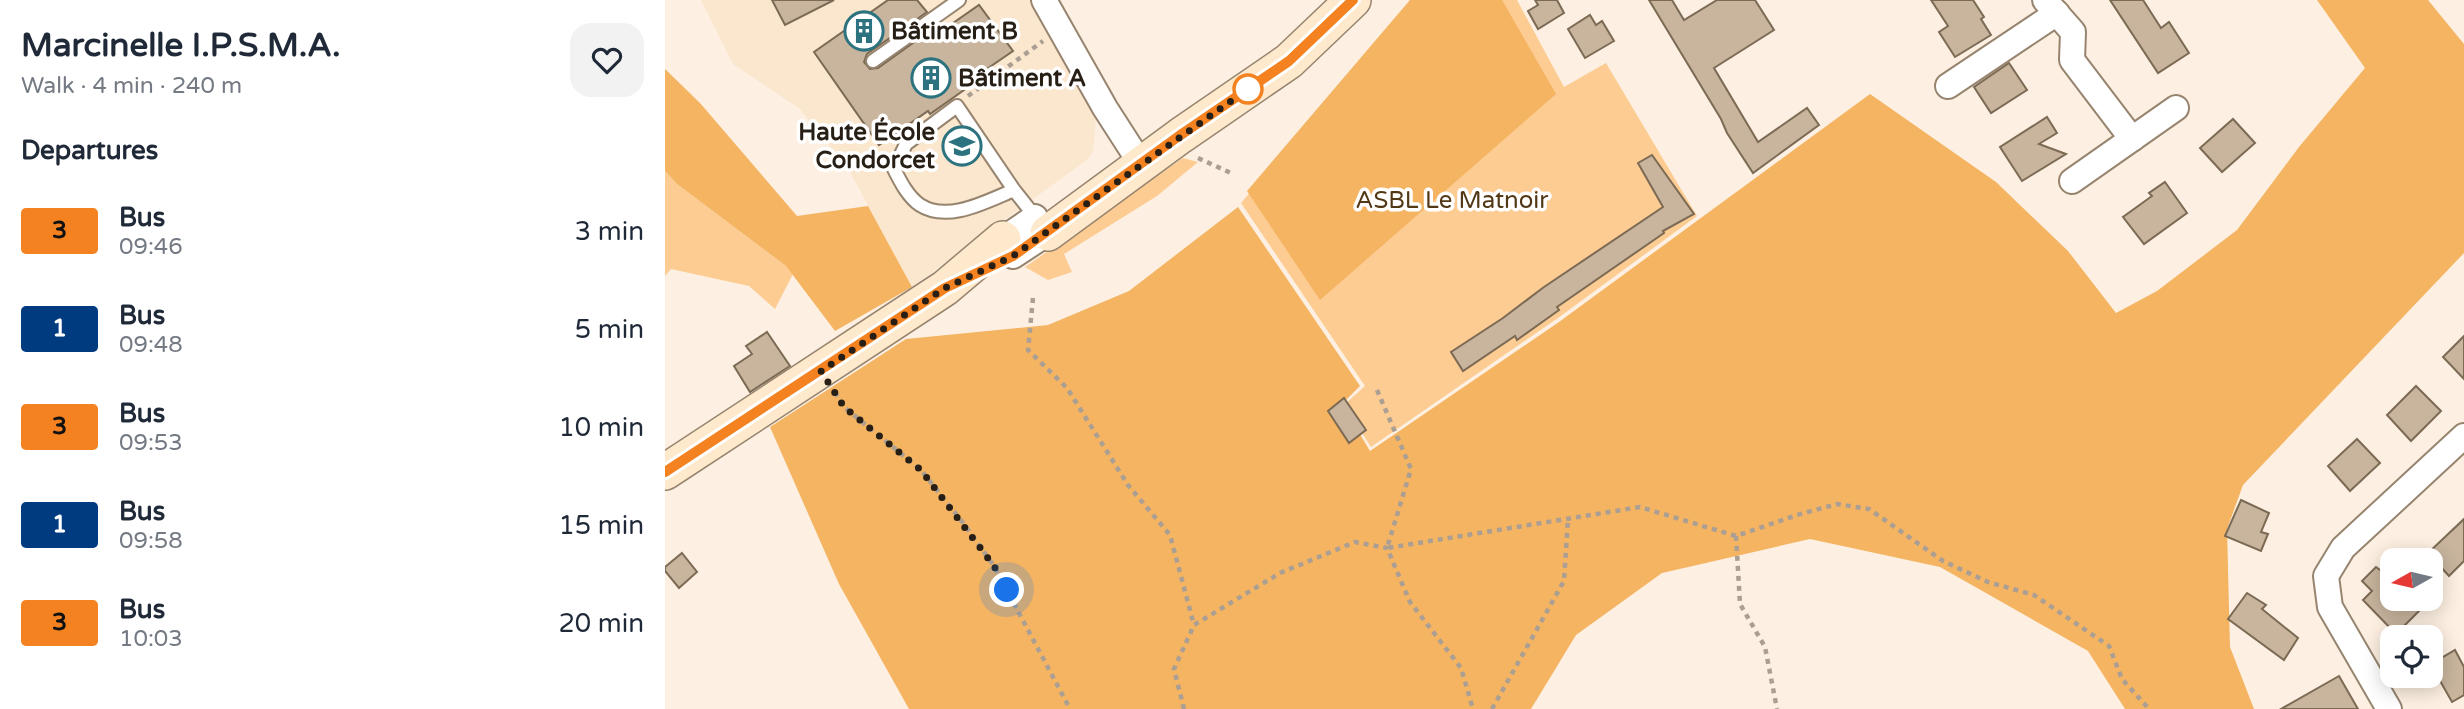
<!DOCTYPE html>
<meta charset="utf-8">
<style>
:root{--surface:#fff;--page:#f2f2f3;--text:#1f2937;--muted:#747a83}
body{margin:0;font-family:"Varela Round",sans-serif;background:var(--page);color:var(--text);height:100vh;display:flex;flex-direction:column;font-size:26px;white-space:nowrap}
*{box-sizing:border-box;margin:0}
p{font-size:23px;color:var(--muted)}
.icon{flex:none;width:38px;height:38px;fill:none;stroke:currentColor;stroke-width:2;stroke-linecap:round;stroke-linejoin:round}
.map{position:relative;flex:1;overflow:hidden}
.panel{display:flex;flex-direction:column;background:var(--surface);width:665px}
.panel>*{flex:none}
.badge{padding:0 14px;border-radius:5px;font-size:24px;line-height:46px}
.needle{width:46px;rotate:262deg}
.fabs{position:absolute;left:1715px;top:548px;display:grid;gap:14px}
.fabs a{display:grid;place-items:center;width:63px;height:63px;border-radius:14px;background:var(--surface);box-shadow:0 4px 18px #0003;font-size:35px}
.you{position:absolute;width:35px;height:35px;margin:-18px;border:5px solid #fff;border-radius:50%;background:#1a73e8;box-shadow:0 0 0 10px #1a73e833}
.map>.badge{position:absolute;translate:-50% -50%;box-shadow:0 0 0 4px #fff}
h2{padding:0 21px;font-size:26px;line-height:63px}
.round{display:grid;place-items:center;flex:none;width:74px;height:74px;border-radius:21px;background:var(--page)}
.headline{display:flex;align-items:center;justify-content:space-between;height:119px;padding:0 21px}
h1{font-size:33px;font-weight:700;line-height:52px}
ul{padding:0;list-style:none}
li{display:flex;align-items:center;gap:21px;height:98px;padding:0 21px}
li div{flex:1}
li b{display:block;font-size:26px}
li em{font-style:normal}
li .badge{min-width:77px;font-weight:700;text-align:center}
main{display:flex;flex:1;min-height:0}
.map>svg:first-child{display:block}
</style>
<main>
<section class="panel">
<div class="headline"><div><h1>Marcinelle I.P.S.M.A.</h1><p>Walk · 4 min · 240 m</p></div><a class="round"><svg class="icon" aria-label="heart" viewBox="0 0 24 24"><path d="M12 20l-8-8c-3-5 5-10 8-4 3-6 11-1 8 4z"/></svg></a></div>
<h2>Departures</h2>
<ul>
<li><span class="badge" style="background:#f58220;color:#111">3</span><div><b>Bus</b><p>09:46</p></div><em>3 min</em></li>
<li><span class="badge" style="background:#003b80;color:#fff">1</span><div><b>Bus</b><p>09:48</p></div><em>5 min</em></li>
<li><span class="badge" style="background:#f58220;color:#111">3</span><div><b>Bus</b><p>09:53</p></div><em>10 min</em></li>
<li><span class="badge" style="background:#003b80;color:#fff">1</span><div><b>Bus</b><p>09:58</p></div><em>15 min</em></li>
<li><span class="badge" style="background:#f58220;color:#111">3</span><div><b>Bus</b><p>10:03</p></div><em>20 min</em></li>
</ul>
</section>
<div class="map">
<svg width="1799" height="709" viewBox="0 0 1799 709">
<rect width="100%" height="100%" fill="#fdf0e2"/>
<path fill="#fbe6ce" d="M36,0H367L431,117L428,151L423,159L247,287L185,172L135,109L68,64Z"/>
<g fill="#fdcc92">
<path d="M759,0H852L899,87L941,63L1032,216L893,318L706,447L679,405L700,386L576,203L701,56Z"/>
<path d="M518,158L533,162L492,196L399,254L407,272L383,280L360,267Z"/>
<path d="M0,171L12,184L121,266L128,274L110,309L84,286L6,269L0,276Z"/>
</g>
<g fill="#f4b462">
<path d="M745,0H837L891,94L655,300L582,191Z"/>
<path d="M1652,0H1763L1799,44V253L1578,485L1562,529L1565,647L1589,709H1460L1423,651L1275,567L1145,539L997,573L911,635L866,709H244L174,584L105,427L241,339L383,325L464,291L573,207L695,386L677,404L705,451L894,322L1205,94L1331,182L1403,251L1451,313L1492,291L1572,230L1634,147L1700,68Z"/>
<path d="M0,69L35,103L132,216L203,206L247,287L170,331L121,266L12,184L0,171Z"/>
</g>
<g fill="#c9b59e" stroke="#7c6a54" stroke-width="2">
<path d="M107,0H169L120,25Z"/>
<path d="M223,0H252L262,12L202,54L199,62L205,69L213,68L273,25L278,30L314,5L348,51L300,84L302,88L265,114L263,111L214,145L149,52Z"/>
<path d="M870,0H892L899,13L873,29L863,11L873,5Z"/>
<path d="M984,0H1007L1019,20L1052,0H1090L1109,30L1049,68L1093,142L1142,108L1154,125L1088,173L1062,133L1056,119Z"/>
<path d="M1266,0H1308L1319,17L1316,19L1326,35L1290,57L1274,32L1283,26Z"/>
<path d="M1445,0H1478L1496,28L1504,22L1524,53L1493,73Z"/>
<path d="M925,15L931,25L937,21L949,41L920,58L903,29Z"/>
<path d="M1344,63L1362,90L1326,113L1309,87Z"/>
<path d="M1382,117L1392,133L1374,144L1401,154L1357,181L1335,147Z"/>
<path d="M1568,119L1590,143L1557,172L1535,148Z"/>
<path d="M987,155L1029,214L998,231L999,233L892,307L894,310L852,340L850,336L798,371L786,352L838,318L879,287L998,207L973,163Z"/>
<path d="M1500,182L1522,213L1479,244L1458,217L1487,196L1484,193Z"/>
<path d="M102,332L125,366L85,392L69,366L87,354L81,346Z"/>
<path d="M1799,336V379L1778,357Z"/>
<path d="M1751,386L1776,411L1746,441L1722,415Z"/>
<path d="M679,398L701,430L684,443L663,411Z"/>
<path d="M1692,439L1715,463L1685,491L1663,466Z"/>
<path d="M1576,500L1604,513L1596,532L1603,534L1596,551L1560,536Z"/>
<path d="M1799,519V561L1784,576L1763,553Z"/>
<path d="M17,553L32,572L14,588L0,571V567Z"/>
<path d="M1711,567L1727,579V598H1745L1756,609L1731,634L1698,600L1707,591L1697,581Z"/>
<path d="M1582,593L1601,605L1597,609L1633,638L1619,660L1563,619Z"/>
<path d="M1790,650L1799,667V695L1787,702L1774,679L1766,684V664Z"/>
<path d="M1674,676L1693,709H1616Z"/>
</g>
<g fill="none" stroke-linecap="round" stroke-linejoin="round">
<g stroke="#97846e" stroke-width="16">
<g id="lane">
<path d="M208,61L294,0"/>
<path d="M349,190C322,201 283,223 255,205C243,197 235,181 229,169L241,144L292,106L349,190L372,219"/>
</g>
</g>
<g stroke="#97846e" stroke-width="28">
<g id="street">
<path d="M379,0L440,108L476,164"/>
<path d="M1380,0L1408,32L1407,60L1467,139"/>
<path d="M1283,86L1392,13"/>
<path d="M1407,181L1511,108"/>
<path d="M338,239L370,217"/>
<path d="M348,256L383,233"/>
<path d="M1724,709L1665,607L1661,576L1678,548L1799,436"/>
</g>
</g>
<g stroke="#97846e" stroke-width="38">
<g id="secondary">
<path d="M383,233L515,136L624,61L688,0"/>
<path d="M0,472L280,288L338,239"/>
</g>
</g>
<g stroke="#ab9f93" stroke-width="4.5" stroke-dasharray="5 5" stroke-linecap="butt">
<path d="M303,96L378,41"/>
<path d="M533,158L568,174"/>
<path d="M368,298L363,350L402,388L463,485L505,535L529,625"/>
<path d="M712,390L746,469L722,548L975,507L1071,536L1132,515L1172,504L1204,509L1278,561L1323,582L1369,595L1444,646L1457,679L1484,709"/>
<path d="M170,392L179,407L256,470L299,524L329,566L405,709"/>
<path d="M1071,536L1075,604L1100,647L1112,709"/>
<path d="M519,709L509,669L529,625L615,573L690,542L722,548L745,602L796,668L808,709"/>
<path d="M827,709L899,581L903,519"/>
</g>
<use href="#lane" stroke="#fff" stroke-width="12"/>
<use href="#street" stroke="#fff" stroke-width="24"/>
<use href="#secondary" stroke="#ffe9cd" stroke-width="35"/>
</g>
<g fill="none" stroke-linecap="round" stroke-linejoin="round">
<g stroke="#fff" stroke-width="16">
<path id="line" d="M0,472L280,288L348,256L514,136L624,61L688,0"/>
</g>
<use href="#line" stroke="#f58220" stroke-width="10"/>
<path stroke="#271f16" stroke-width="7" stroke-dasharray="0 12.6" d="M342,590L329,566L256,470L179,407L156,371L280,288L348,256L583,89"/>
</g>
<defs>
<g id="building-ring" transform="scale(2.0125)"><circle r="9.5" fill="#fff" stroke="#2c737f" stroke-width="1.5"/><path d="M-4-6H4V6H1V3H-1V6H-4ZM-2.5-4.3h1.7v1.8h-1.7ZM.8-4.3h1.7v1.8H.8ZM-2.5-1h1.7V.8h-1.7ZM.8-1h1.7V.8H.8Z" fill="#2c737f"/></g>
<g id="university-ring" transform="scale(2.0125)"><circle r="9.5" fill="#fff" stroke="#2c737f" stroke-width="1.5"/><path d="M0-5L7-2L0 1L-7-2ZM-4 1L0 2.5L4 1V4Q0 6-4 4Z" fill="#2c737f"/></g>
</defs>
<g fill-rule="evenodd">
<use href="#building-ring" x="199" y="31"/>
<use href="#building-ring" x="266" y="78"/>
<use href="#university-ring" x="297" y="146"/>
</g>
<circle fill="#fff" stroke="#f58220" stroke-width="3.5" cx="583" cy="89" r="14"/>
<g text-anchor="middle" stroke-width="7" stroke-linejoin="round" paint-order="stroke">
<g font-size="24" font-weight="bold" fill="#271f16" stroke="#fff" text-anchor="start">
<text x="226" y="39">Bâtiment B</text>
<text x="293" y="86">Bâtiment A</text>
<text x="270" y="140" text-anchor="end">Haute École<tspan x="270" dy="28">Condorcet</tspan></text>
</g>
<g font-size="24" fill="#533816" stroke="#fff">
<text x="787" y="208">ASBL Le Matnoir</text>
</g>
</g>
</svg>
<div class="fabs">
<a><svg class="needle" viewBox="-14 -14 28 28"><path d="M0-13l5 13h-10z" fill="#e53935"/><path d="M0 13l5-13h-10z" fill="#747a83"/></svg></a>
<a><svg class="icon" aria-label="locate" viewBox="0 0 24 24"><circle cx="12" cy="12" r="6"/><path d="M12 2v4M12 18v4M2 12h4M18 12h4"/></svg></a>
</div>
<div class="you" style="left:342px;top:590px"></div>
</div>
</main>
